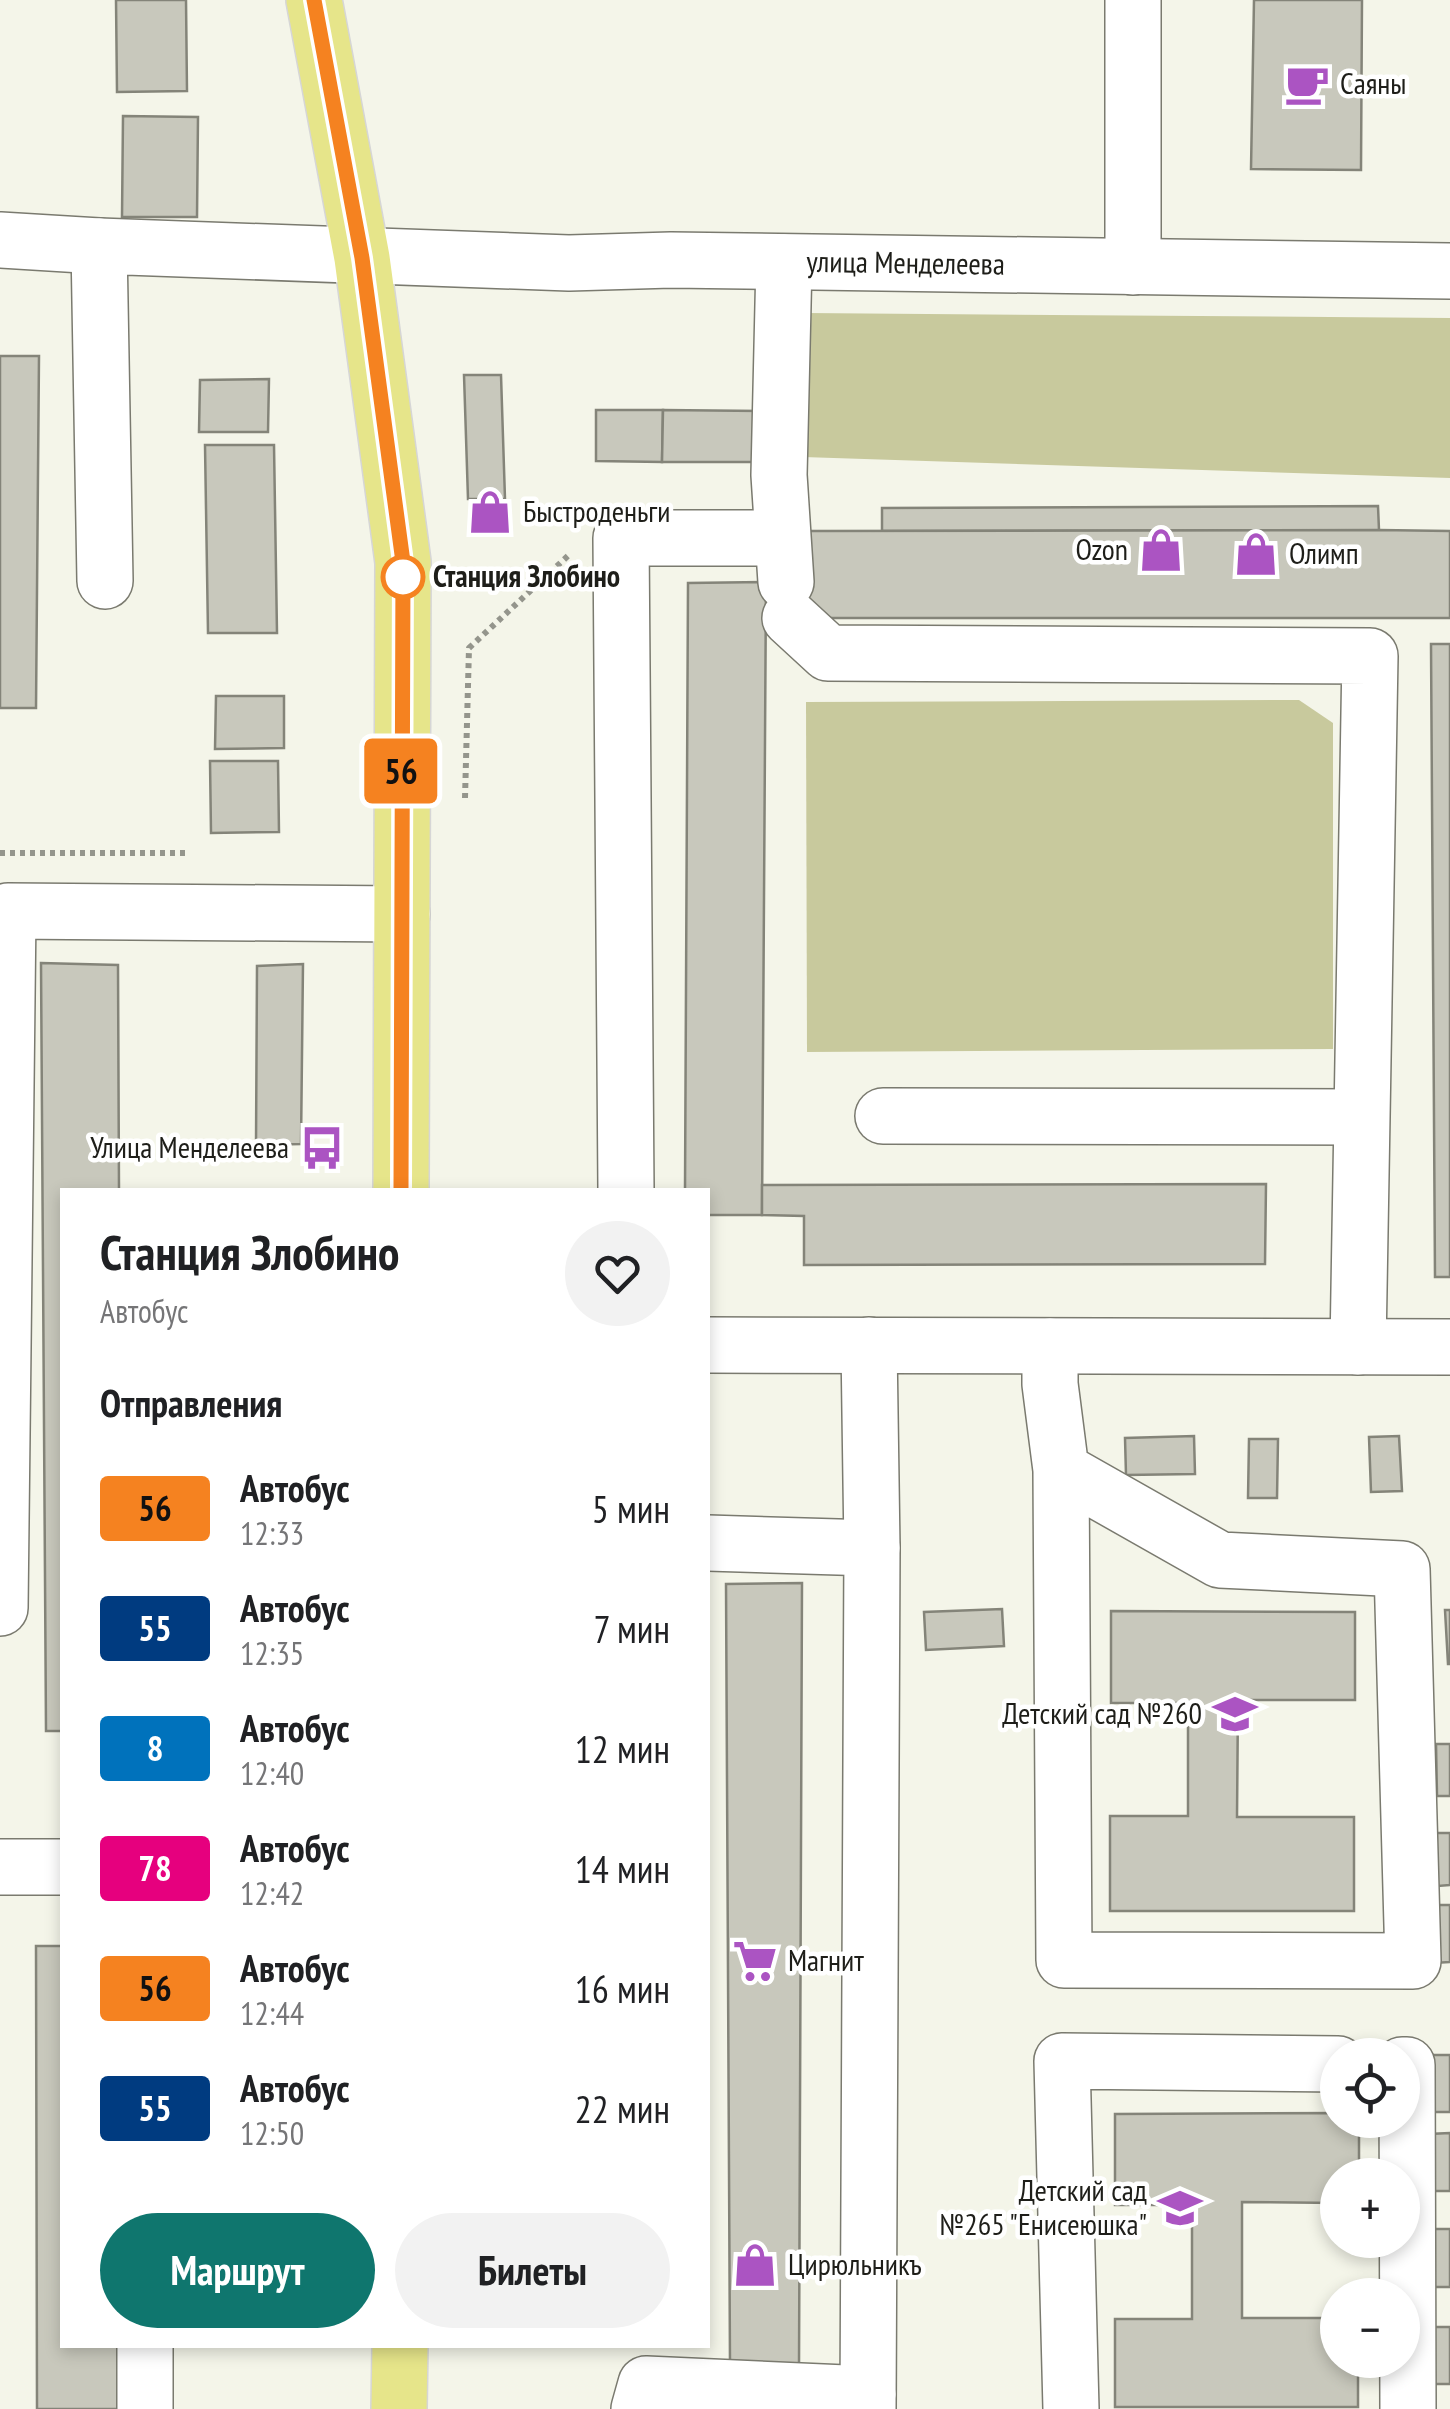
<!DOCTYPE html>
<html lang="ru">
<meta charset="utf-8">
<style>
:root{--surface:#fff;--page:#f2f2f2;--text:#202124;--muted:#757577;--accent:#0f766e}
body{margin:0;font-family:"PT Sans Narrow",sans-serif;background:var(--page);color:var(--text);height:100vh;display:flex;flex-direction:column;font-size:38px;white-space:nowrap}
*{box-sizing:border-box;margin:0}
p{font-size:32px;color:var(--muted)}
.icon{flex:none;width:55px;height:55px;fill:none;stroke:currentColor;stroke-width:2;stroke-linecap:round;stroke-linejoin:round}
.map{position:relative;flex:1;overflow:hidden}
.sheet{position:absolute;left:60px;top:1188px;width:650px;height:1160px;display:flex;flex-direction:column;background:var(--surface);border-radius:0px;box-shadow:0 5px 15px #0003}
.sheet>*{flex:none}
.badge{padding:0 20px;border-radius:8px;font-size:35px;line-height:65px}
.buttons{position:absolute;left:1320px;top:2038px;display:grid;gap:20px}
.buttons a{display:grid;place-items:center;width:100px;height:100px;border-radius:50%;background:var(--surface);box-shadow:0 5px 15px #0003;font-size:50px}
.map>.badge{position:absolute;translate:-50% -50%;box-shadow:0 0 0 5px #fff}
h2{padding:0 40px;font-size:38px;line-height:90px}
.round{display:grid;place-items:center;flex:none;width:105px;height:105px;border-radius:52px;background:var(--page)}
.summary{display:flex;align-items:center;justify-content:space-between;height:170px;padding:0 40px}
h1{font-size:48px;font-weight:800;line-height:75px}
.action{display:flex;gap:20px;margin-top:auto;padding:20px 40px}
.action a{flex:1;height:115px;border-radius:60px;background:var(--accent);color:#fff;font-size:40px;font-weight:800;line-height:115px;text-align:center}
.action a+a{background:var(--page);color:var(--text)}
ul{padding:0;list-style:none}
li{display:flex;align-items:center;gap:30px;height:120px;padding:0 40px}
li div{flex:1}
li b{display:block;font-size:38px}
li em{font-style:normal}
li .badge{min-width:110px;font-weight:700;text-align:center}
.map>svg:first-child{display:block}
</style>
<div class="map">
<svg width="1450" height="2409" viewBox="0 0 1450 2409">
<rect width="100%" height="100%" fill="#f4f5e9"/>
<g fill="#c8c99d">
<path d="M805,313L1450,318V478L803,457Z"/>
<path d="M1299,700L1333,723V1049L807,1052L806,702Z"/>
</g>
<g fill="#c8c8bc" stroke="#848479" stroke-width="2.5">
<path d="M116,0H186L187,91L117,92Z"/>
<path d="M1254,0H1362L1361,170L1251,169Z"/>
<path d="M123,116L198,117L197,217H122Z"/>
<path d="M0,356H39L36,708H0Z"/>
<path d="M464,375H501L505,499H468Z"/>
<path d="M269,379L268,432H199L200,380Z"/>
<path d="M596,410H663L662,462L596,461Z"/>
<path d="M663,410L761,411L760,462H662Z"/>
<path d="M205,445H274L277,633H208Z"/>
<path d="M1378,506L1379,530L882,531V508Z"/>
<path d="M1379,530L1450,531V618H765L766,582L809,531Z"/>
<path d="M766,582L762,1215H708V1190H685L688,583Z"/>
<path d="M1431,644H1450V1277H1435Z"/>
<path d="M216,696H284V748L215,749Z"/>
<path d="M210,761H278L279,832L211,833Z"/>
<path d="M41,963L118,965L119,1190H62V1731H46Z"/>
<path d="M303,964L301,1144L256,1145L257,966Z"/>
<path d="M1266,1184L1265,1264L804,1265V1216L762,1215V1185Z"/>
<path d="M1194,1436L1195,1474L1126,1475L1125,1438Z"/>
<path d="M1399,1436L1402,1491L1371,1492L1369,1437Z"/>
<path d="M1249,1439H1278L1277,1498H1248Z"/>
<path d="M802,1583L799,2369L730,2365L726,1584Z"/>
<path d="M1002,1609L1004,1646L926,1650L924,1612Z"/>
<path d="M1445,1610H1450V1664H1448Z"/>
<path d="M1111,1611L1355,1612V1700H1238L1237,1817H1354V1911H1110V1816H1188V1703H1111Z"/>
<path d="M1436,1744H1450V1796H1437Z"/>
<path d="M1436,1833H1450V1885L1438,1886Z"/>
<path d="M1433,1905H1450V1962L1434,1963Z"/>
<path d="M36,1946H62V2345H121V2409H37Z"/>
<path d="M1431,2055H1450V2112H1432Z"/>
<path d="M1338,2113V2120H1359V2175H1338V2203L1242,2202V2318H1338V2360H1358V2407H1115V2319H1192V2205H1115V2114Z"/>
<path d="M1450,2133V2191H1430L1429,2134Z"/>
<path d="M1430,2229H1450V2287H1431Z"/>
<path d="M1431,2327H1450V2384H1432Z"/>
</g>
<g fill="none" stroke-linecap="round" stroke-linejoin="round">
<g stroke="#7a7a6f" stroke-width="58">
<g id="minor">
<path d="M0,240L99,246"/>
<path d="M784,262L779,475L786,582"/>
<path d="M1133,267V0"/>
<path id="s1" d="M105,581L99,246L569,263L671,260L1450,271"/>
<path d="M790,618L828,653L1370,656L1358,1347"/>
<path d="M883,1116L1359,1117"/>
<path d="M626,1190L621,538H782"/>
<path d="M708,1345L1450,1347"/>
<path d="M869,1345L872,1548"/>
<path d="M1050,1346V1384L1061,1470L1064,1960L1413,1961L1402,1569L1220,1560L1061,1470"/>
<path d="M708,1543L872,1548L868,2409"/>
<path d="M0,1608L8,911L402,914"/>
<path d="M0,1867H62"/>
<path d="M1402,2065H1407L1408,2409"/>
<path d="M145,2345V2409"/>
<path d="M639,2409L646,2384L868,2394"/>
<path d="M1071,2409L1062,2061L1338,2064"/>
</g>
</g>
<g stroke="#d6d6d6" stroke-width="58">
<g id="major">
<path d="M314,0L362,258L403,562L401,1190"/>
<path d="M399,2409L400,2345"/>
</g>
</g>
<g stroke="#94958c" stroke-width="6" stroke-dasharray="5 5" stroke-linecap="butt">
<path d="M465,798L469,648L571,553"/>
<path d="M0,853H190"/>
</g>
<use href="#minor" stroke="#fff" stroke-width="55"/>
<use href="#major" stroke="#e6e58a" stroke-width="55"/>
</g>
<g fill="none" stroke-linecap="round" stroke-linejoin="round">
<g stroke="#fff" stroke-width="22">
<path id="line" d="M314,0L362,258L403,562L401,1190"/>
</g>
<use href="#line" stroke="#f58220" stroke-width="15"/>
</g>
<defs>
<g id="cafe-bare" transform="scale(3.45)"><path d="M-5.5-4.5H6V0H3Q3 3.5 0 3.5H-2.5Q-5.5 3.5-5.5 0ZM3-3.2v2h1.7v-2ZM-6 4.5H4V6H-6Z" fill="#ab54c2" stroke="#fff" stroke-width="2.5" paint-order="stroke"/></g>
<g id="shop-bare" transform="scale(3.45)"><path d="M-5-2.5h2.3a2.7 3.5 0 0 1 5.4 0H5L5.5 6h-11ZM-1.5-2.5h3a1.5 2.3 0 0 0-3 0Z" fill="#ab54c2" stroke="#fff" stroke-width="2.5" paint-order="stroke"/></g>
<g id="bus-bare" transform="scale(3.45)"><path d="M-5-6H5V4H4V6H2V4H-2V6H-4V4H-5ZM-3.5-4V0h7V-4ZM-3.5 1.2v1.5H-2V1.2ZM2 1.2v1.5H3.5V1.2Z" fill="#ab54c2" stroke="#fff" stroke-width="2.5" paint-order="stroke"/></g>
<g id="school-bare" transform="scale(3.45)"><path d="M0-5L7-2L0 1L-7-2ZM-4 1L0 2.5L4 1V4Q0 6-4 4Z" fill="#ab54c2" stroke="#fff" stroke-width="2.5" paint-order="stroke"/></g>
<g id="supermarket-bare" transform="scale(3.45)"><path d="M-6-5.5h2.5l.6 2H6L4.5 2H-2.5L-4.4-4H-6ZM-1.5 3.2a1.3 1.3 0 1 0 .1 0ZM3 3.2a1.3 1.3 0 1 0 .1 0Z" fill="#ab54c2" stroke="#fff" stroke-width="2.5" paint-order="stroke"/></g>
</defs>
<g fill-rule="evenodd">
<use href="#cafe-bare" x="1307" y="84"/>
<use href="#shop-bare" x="490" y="512"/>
<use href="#shop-bare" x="1161" y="550"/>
<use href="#shop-bare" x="1256" y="554"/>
<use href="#bus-bare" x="322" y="1148"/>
<use href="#school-bare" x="1235" y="1714"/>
<use href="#supermarket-bare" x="755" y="1961"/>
<use href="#school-bare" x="1180" y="2208"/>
<use href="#shop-bare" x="755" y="2265"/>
</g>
<circle fill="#fff" stroke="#f58220" stroke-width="5" cx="403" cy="577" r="20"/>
<g text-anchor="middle" stroke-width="9" stroke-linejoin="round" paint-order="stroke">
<g font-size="30" fill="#1e1e19" stroke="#fff" text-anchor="start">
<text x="1340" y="94">Саяны</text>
<text x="523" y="522">Быстроденьги</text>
<text x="1128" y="560" text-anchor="end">Ozon</text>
<text x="1289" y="564">Олимп</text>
<text x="289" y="1158" text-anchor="end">Улица Менделеева</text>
<text x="1202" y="1724" text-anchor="end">Детский сад №260</text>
<text x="788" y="1971">Магнит</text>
<text x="1147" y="2201" text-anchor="end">Детский сад<tspan x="1147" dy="34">№265 "Енисеюшка"</tspan></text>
<text x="788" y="2275">Цирюльникъ</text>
</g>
<g font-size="30" fill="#1e1e19" stroke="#fff">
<text dy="10" stroke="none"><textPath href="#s1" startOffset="1142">улица Менделеева</textPath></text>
</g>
<g font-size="30" font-weight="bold" fill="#1e1e19" stroke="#fff" text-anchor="start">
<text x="433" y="587">Станция Злобино</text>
</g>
</g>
</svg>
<div class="buttons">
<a><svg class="icon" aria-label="locate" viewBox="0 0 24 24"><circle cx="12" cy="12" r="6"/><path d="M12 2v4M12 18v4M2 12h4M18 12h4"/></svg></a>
<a>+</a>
<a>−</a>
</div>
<b class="badge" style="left:401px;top:771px;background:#f58220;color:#111">56</b>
<section class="sheet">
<div class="summary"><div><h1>Станция Злобино</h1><p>Автобус</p></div><a class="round"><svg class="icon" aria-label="heart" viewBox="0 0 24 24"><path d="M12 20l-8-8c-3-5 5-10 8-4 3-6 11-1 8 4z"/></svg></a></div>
<h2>Отправления</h2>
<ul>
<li><span class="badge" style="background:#f58220;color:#111">56</span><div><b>Автобус</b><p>12:33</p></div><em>5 мин</em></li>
<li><span class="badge" style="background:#003b80;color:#fff">55</span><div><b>Автобус</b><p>12:35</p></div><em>7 мин</em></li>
<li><span class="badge" style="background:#0072bc;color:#fff">8</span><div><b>Автобус</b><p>12:40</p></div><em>12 мин</em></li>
<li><span class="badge" style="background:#e6007e;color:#fff">78</span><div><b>Автобус</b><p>12:42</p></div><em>14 мин</em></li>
<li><span class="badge" style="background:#f58220;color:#111">56</span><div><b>Автобус</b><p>12:44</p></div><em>16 мин</em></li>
<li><span class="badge" style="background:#003b80;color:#fff">55</span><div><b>Автобус</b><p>12:50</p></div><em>22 мин</em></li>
</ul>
<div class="action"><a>Маршрут</a><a>Билеты</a></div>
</section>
</div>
